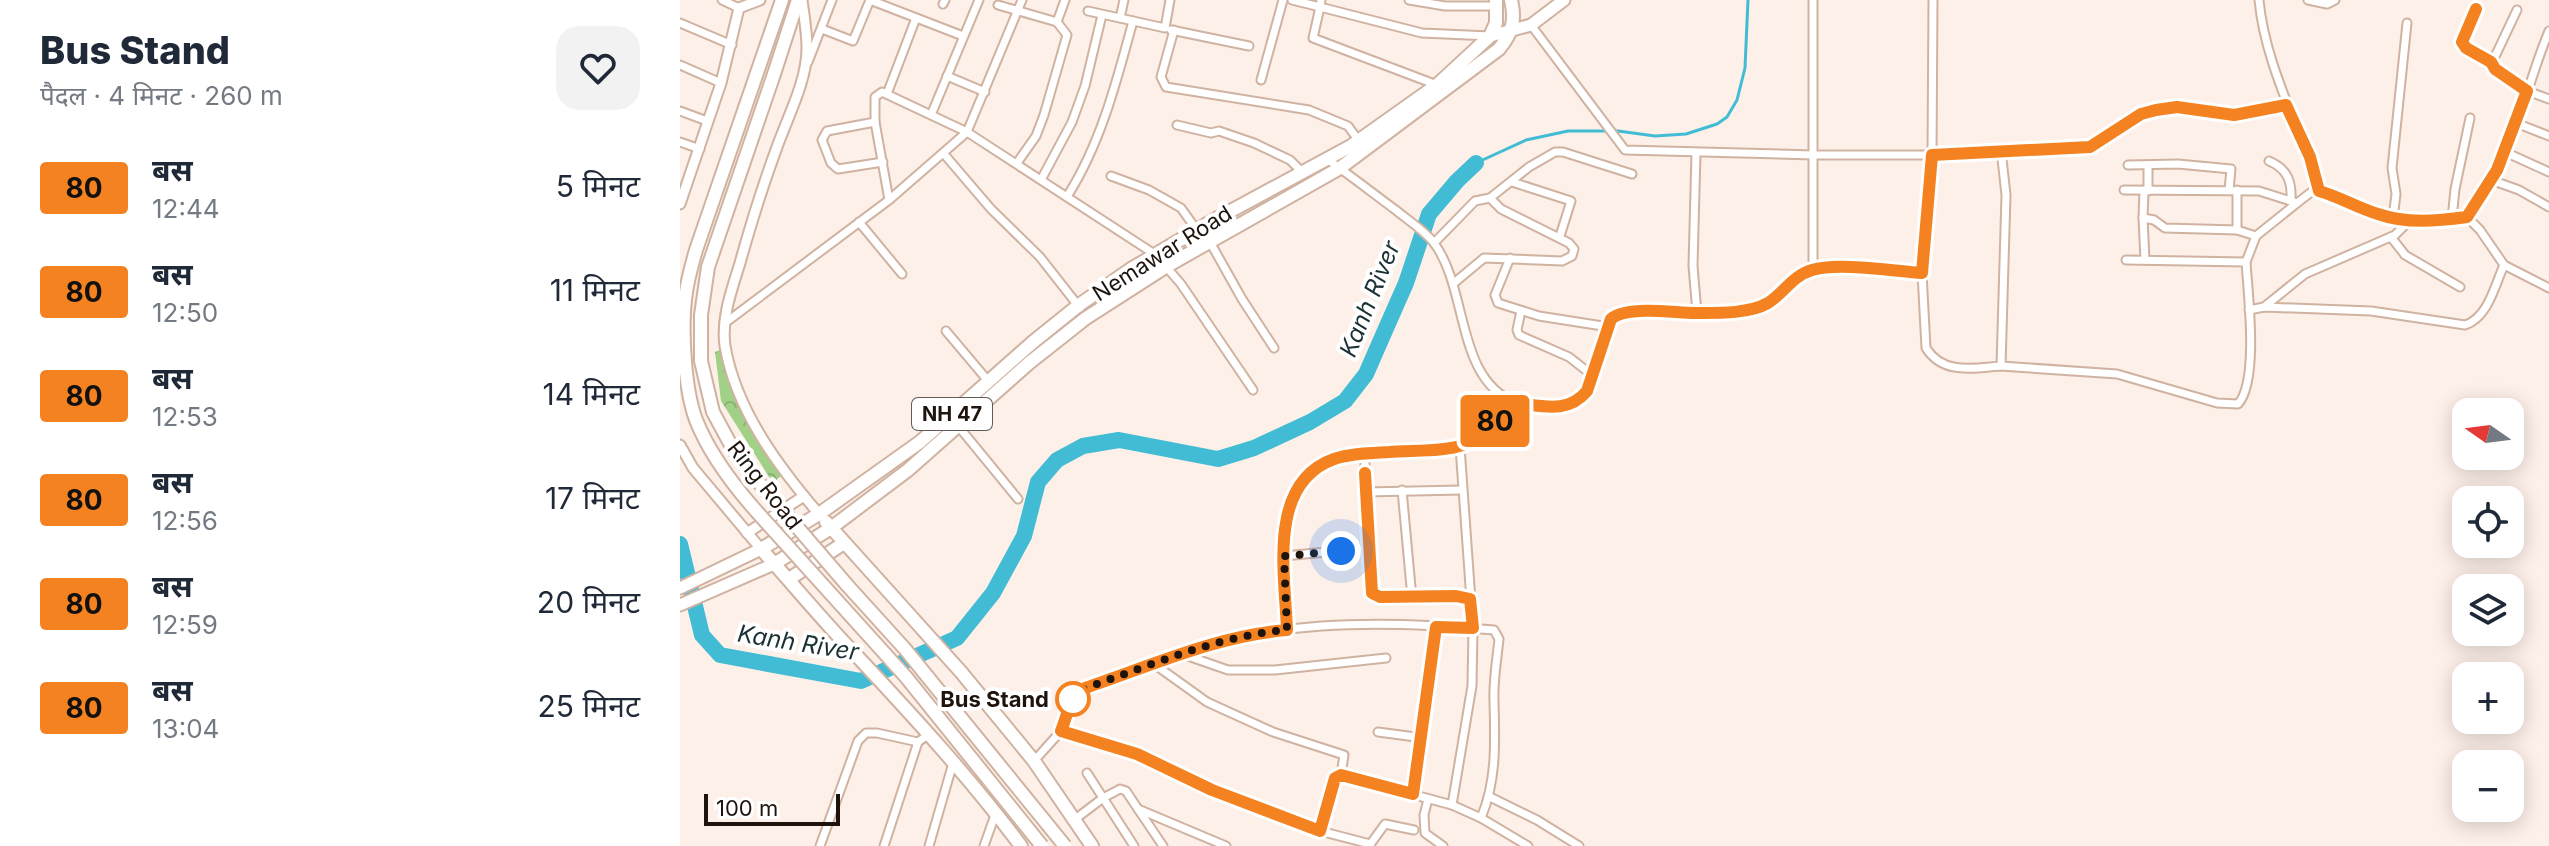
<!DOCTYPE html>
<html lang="hi">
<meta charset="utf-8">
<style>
:root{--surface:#fff;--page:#f2f2f3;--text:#1f2937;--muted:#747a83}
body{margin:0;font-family:Inter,"Noto Sans Devanagari",sans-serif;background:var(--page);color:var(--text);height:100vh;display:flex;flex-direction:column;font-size:30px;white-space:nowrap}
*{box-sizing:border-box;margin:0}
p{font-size:26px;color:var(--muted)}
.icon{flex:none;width:44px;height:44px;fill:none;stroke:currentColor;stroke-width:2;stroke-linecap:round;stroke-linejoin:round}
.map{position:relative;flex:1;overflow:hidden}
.side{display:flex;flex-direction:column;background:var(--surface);width:680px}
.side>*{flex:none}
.badge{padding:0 16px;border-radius:6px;font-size:28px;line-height:52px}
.needle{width:52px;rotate:284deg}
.buttons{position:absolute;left:1772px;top:398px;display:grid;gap:16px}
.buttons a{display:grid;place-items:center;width:72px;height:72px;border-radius:16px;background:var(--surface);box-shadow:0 4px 20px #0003;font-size:40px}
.scale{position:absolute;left:24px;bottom:20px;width:136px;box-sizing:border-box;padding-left:8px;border:4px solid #1e130d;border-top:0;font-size:22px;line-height:28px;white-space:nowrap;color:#1e130d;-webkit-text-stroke:6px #fff;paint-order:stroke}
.you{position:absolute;width:40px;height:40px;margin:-20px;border:6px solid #fff;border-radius:50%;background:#1a73e8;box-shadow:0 0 0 12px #1a73e833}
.map>.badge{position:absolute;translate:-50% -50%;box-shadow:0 0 0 4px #fff}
.round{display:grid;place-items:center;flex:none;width:84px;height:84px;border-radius:24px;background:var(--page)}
.summary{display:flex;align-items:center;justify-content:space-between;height:136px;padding:0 40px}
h1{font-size:38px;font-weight:800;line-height:60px}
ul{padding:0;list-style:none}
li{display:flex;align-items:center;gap:24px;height:104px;padding:0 40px}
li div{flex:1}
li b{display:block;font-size:30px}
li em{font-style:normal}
li .badge{min-width:88px;font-weight:700;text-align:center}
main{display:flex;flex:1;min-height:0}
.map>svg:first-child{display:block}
</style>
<main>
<section class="side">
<div class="summary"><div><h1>Bus Stand</h1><p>पैदल · 4 मिनट · 260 m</p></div><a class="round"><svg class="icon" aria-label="heart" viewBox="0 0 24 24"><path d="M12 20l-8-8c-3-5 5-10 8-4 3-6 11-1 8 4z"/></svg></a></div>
<ul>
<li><span class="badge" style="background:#f58220;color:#111">80</span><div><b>बस</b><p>12:44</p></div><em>5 मिनट</em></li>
<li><span class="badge" style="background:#f58220;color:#111">80</span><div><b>बस</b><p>12:50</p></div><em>11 मिनट</em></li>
<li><span class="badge" style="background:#f58220;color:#111">80</span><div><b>बस</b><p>12:53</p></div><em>14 मिनट</em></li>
<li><span class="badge" style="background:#f58220;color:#111">80</span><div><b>बस</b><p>12:56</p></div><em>17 मिनट</em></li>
<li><span class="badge" style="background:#f58220;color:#111">80</span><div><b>बस</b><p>12:59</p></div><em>20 मिनट</em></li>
<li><span class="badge" style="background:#f58220;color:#111">80</span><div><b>बस</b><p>13:04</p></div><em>25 मिनट</em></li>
</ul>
</section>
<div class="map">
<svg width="1869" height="846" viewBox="0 0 1869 846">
<defs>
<pattern id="forest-crowns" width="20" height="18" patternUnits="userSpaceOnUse" patternTransform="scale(2)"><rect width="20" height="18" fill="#a1d187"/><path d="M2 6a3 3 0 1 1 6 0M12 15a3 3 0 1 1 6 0" fill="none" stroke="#8ab373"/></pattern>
</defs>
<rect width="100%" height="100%" fill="#fdf0e9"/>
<path fill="url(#forest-crowns)" d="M44,348L68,413L101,476L93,483L41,401L35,352Z"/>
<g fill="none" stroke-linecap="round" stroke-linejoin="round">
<path stroke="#41bcd4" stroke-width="3" d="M796,163L846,140L888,131H938L975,136L1006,134L1037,124L1047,117L1057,100L1065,68L1068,0"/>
<path stroke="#41bcd4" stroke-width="16" d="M0,544L22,635L40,655L181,681L277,638L313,593L344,536L358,482L377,460L403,446L439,440L538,459L574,448L630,422L665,401L686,374L707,326L726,283L749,214L777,181L796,163"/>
<g stroke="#d0b2a1" stroke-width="11">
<g id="minor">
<path d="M42,0L59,8"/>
<path d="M190,0L283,36"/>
<path d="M342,0L287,132L476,255L501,284L573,390"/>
<path d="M612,0L640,7L633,38L757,85"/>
<path d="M641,0L640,7L742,33L810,36"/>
<path d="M729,0L765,6H817"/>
<path d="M1133,0V269L1152,267L1242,273L1252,155L1253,0"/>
<path d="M1579,0C1585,66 1621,128 1639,191"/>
<path d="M1628,0L1647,4L1655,0"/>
<path d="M263,4L265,0"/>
<path d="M318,5L377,22L387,35L364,115L356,136L337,163"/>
<path d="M1796,9L1782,42L1786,48L1811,62"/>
<path d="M1837,10L1811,65L1847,91L1869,99"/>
<path d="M408,11L485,28L490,0"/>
<path d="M440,18L444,0"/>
<path d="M377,22L385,0"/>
<path d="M0,23L52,45"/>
<path d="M851,25L945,150L1134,155H1252L1410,147L1461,114L1476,110L1497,107L1554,115L1606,105"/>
<path d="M142,29L173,41L190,0"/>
<path d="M491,30L569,46"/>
<path d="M494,30L481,77L486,87L629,110L668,126L679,141"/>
<path d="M128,62L152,0"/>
<path d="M0,65L41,83"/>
<path d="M267,76L305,92"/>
<path d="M581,80L603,0"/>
<path d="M207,94L236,18"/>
<path d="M0,111L27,121"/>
<path d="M251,115L299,0"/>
<path d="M195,122L147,131L142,140L151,163L158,169L203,162"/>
<path d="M1836,123L1869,136"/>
<path d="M497,125L531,133L539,131L574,143L610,160L622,172"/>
<path d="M0,142L20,149"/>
<path d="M1321,150L1326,195L1321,366L1437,374L1537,403L1558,404C1579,381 1568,294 1566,262"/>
<path d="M1825,152L1869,172"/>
<path d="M264,154L311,209L360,257L400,308"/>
<path d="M647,159C671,176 694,194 717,211C729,221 745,231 754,243C789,290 775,379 836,403"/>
<path d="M1589,161C1608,169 1612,182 1611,201"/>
<path d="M1448,165L1498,164L1551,169L1549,190"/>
<path d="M431,176L469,190L501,208L516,229L530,242L562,299L594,348"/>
<path d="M362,178L392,122L405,86L422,15"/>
<path d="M1811,180L1839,190L1869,207"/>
<path d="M832,182L891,201L880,236"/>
<path d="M1444,190L1579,191L1617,203L1634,190L1701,215L1730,220L1787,217C1797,201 1809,186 1817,170C1840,126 1850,76 1869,31"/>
<path d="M1468,191V166"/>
<path d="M388,195C421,143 437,80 453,21"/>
<path d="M1787,217L1800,230L1824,265L1869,288"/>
<path d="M1463,218L1464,191"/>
<path d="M1713,218L1716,194L1712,168L1727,23"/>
<path d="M1772,219L1775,189L1790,118"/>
<path d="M179,222L222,274"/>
<path d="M1557,230V190"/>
<path d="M1711,237L1725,255L1780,287"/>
<path d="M754,243L795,201L810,198L849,167L875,152H883L952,174"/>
<path d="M830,258L815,295L818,303L859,316L929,327"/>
<path d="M1446,260L1566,262L1576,236L1617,203"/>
<path d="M1465,260L1463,218L1474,220L1485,228L1557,230L1576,236"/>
<path d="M1242,273L1246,348C1263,375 1293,368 1321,366"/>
<path d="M774,283L804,258L882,261L892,256L894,249L889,243L821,209L810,198"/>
<path d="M1584,307L1625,274L1715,235L1730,220"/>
<path d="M1569,310L1584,307L1691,311L1785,325C1808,318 1815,285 1824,265"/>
<path d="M841,311L837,330L839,335L889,357L912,375"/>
<path d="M1017,313L1074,308L1089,302L1108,282L1133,269"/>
<path d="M45,323L209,200L287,132L202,92L195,97V122L209,200"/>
<path d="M266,331L309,382"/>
<path d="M279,427L338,499"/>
<path d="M722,490L732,598"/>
<path d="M782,490L685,492L690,589L692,593L700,597L776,596L790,599"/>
<path d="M685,492V453L780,447L795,438L836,403C863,406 888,414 907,391L931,319C946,305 996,313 1017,313L1013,266L1016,153"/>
<path d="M604,556L689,548"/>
<path d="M607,630C605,574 587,483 654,459C664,455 675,455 685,453"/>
<path d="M502,654L548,670H595L706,658"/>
<path d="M474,664C582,618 700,620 814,630L819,639C817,659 813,681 814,701C815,742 817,780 801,818"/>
<path d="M381,731L398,692L474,664L527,702L593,732L664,755L661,775"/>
<path d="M698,732L743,738"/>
<path d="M354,761L381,731L457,754L532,790L640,831L655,778L661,775L772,805L801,818L848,846"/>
<path d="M407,773L454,846"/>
<path d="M733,794L756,627"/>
<path d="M810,797L857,820L899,846"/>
<path d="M748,799L744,815L745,833L763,846"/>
<path d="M772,805L792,686L793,628L780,447"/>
<path d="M394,820L423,798L440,789L446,791L458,809"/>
<path d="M640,831L690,844"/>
<path d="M140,846L178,741L186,733H197L238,742"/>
<path d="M204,846L238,742L249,734"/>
<path d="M249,846L273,763"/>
<path d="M304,846L315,815"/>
<path d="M483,846L458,809L546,846"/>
<path d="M689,846L705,824L734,830"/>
</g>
</g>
<g stroke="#d0b2a1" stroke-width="13">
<g id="tertiary">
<path d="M122,0C124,16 127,32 127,48C127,81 108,116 97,147C83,185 71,223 60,263C52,289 41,318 45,346C56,410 98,466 139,514"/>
<path d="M0,204L41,83L59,8L80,0"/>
<path d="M0,445L13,468L81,549"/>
<path d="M67,533L124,496"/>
</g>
</g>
<g stroke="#d0b2a1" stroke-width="15">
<g id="secondary">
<path d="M810,36L851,25L884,0"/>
<path d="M0,588L81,549"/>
<path d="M0,605L94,564"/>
</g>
</g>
<g stroke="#d0b2a1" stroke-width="16">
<g id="primary">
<path d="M94,74L118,0"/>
<path d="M77,512C54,486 29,453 16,420C4,388 1,326 6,292C8,278 12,264 16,250L102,0"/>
</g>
</g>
<g stroke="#d0b2a1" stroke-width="16">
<g id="trunk">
<path d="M146,522L281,672L354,761L412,846"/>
<path d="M94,564L151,528L228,470L349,363L406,318L487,266L660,168L819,49C832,33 836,21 831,0"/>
<path d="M109,579L164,543"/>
<path d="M341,846C290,778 234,717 176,655C143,621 113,584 81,549L139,514L240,442L353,342L399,305L451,269L534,220L671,146L757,85L810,36L816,23V0"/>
</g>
</g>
<use href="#minor" stroke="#fff" stroke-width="7"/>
<use href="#tertiary" stroke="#fff" stroke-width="9"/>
<use href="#secondary" stroke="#fff" stroke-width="11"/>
<use href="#primary" stroke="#fff" stroke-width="12"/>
<use href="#trunk" stroke="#fff" stroke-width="12"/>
<g stroke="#d0b2a1" stroke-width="16" stroke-linecap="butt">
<g id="primary-bridge">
<path d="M94,74L28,267L21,315V361L33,412L53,449L75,478L167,585L225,649L385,846"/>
<path d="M77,512L226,677L362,846"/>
</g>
</g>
<use href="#primary-bridge" stroke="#fff" stroke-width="12"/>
</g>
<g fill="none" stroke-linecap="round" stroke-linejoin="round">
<g stroke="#fff" stroke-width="18">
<path id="line" d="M685,473L692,593L700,597L776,596L790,599L793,628L756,627L733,794L661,775L655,778L640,831L532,790L457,754L381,731C387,716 390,696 405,688C473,665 536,636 607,630C605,574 587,483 654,459C671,453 692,453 709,452C729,450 765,452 783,445C803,436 820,417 836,403C863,406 888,414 907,391L931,319C947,305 994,313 1015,313C1036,313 1069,314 1088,303C1104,293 1112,276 1132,270C1158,262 1213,271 1242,273L1252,155L1410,147L1461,114L1476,110L1497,107L1554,115L1606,105L1630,157L1639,191C1660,197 1678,208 1698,214C1726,224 1758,221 1787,217L1817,170L1847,91L1815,69L1811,62L1786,48L1782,42L1796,9"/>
</g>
<use href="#line" stroke="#f58220" stroke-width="12"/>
<path stroke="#1e130d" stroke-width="8" stroke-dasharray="0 14.4" d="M393,699L405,688C473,665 536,636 607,630L604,556L661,551"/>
</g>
<circle fill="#fff" stroke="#f58220" stroke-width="4" cx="393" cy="699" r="16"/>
<g text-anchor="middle" stroke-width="8" stroke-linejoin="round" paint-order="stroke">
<rect fill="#fff" stroke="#625a56" stroke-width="2" x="232" y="398" width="80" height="32" rx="6"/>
<g font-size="20" font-weight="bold" fill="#1e130d">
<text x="272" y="421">NH 47</text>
</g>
<g font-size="22" fill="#1e130d" stroke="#fff">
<text transform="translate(482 253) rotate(-32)" y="8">Nemawar Road</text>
<text transform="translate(85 485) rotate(52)" y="8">Ring Road</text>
</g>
<g font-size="22" font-weight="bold" fill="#1e130d" stroke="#fff" text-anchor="end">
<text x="369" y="707">Bus Stand</text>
</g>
<g font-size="24" font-style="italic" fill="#1c3136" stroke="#fff">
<text transform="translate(690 299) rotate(-68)" y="8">Kanh River</text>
<text transform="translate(118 643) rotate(9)" y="8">Kanh River</text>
</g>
</g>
</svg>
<div class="buttons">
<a><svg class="needle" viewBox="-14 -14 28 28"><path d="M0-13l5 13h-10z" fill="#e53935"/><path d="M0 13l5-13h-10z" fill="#747a83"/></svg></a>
<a><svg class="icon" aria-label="locate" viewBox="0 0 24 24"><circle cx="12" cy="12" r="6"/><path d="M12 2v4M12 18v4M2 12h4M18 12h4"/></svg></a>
<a><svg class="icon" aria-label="layers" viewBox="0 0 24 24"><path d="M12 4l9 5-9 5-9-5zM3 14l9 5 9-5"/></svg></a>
<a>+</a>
<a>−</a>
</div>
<div class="scale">100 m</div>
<div class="you" style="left:661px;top:551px"></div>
<b class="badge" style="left:815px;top:421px;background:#f58220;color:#111">80</b>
</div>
</main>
